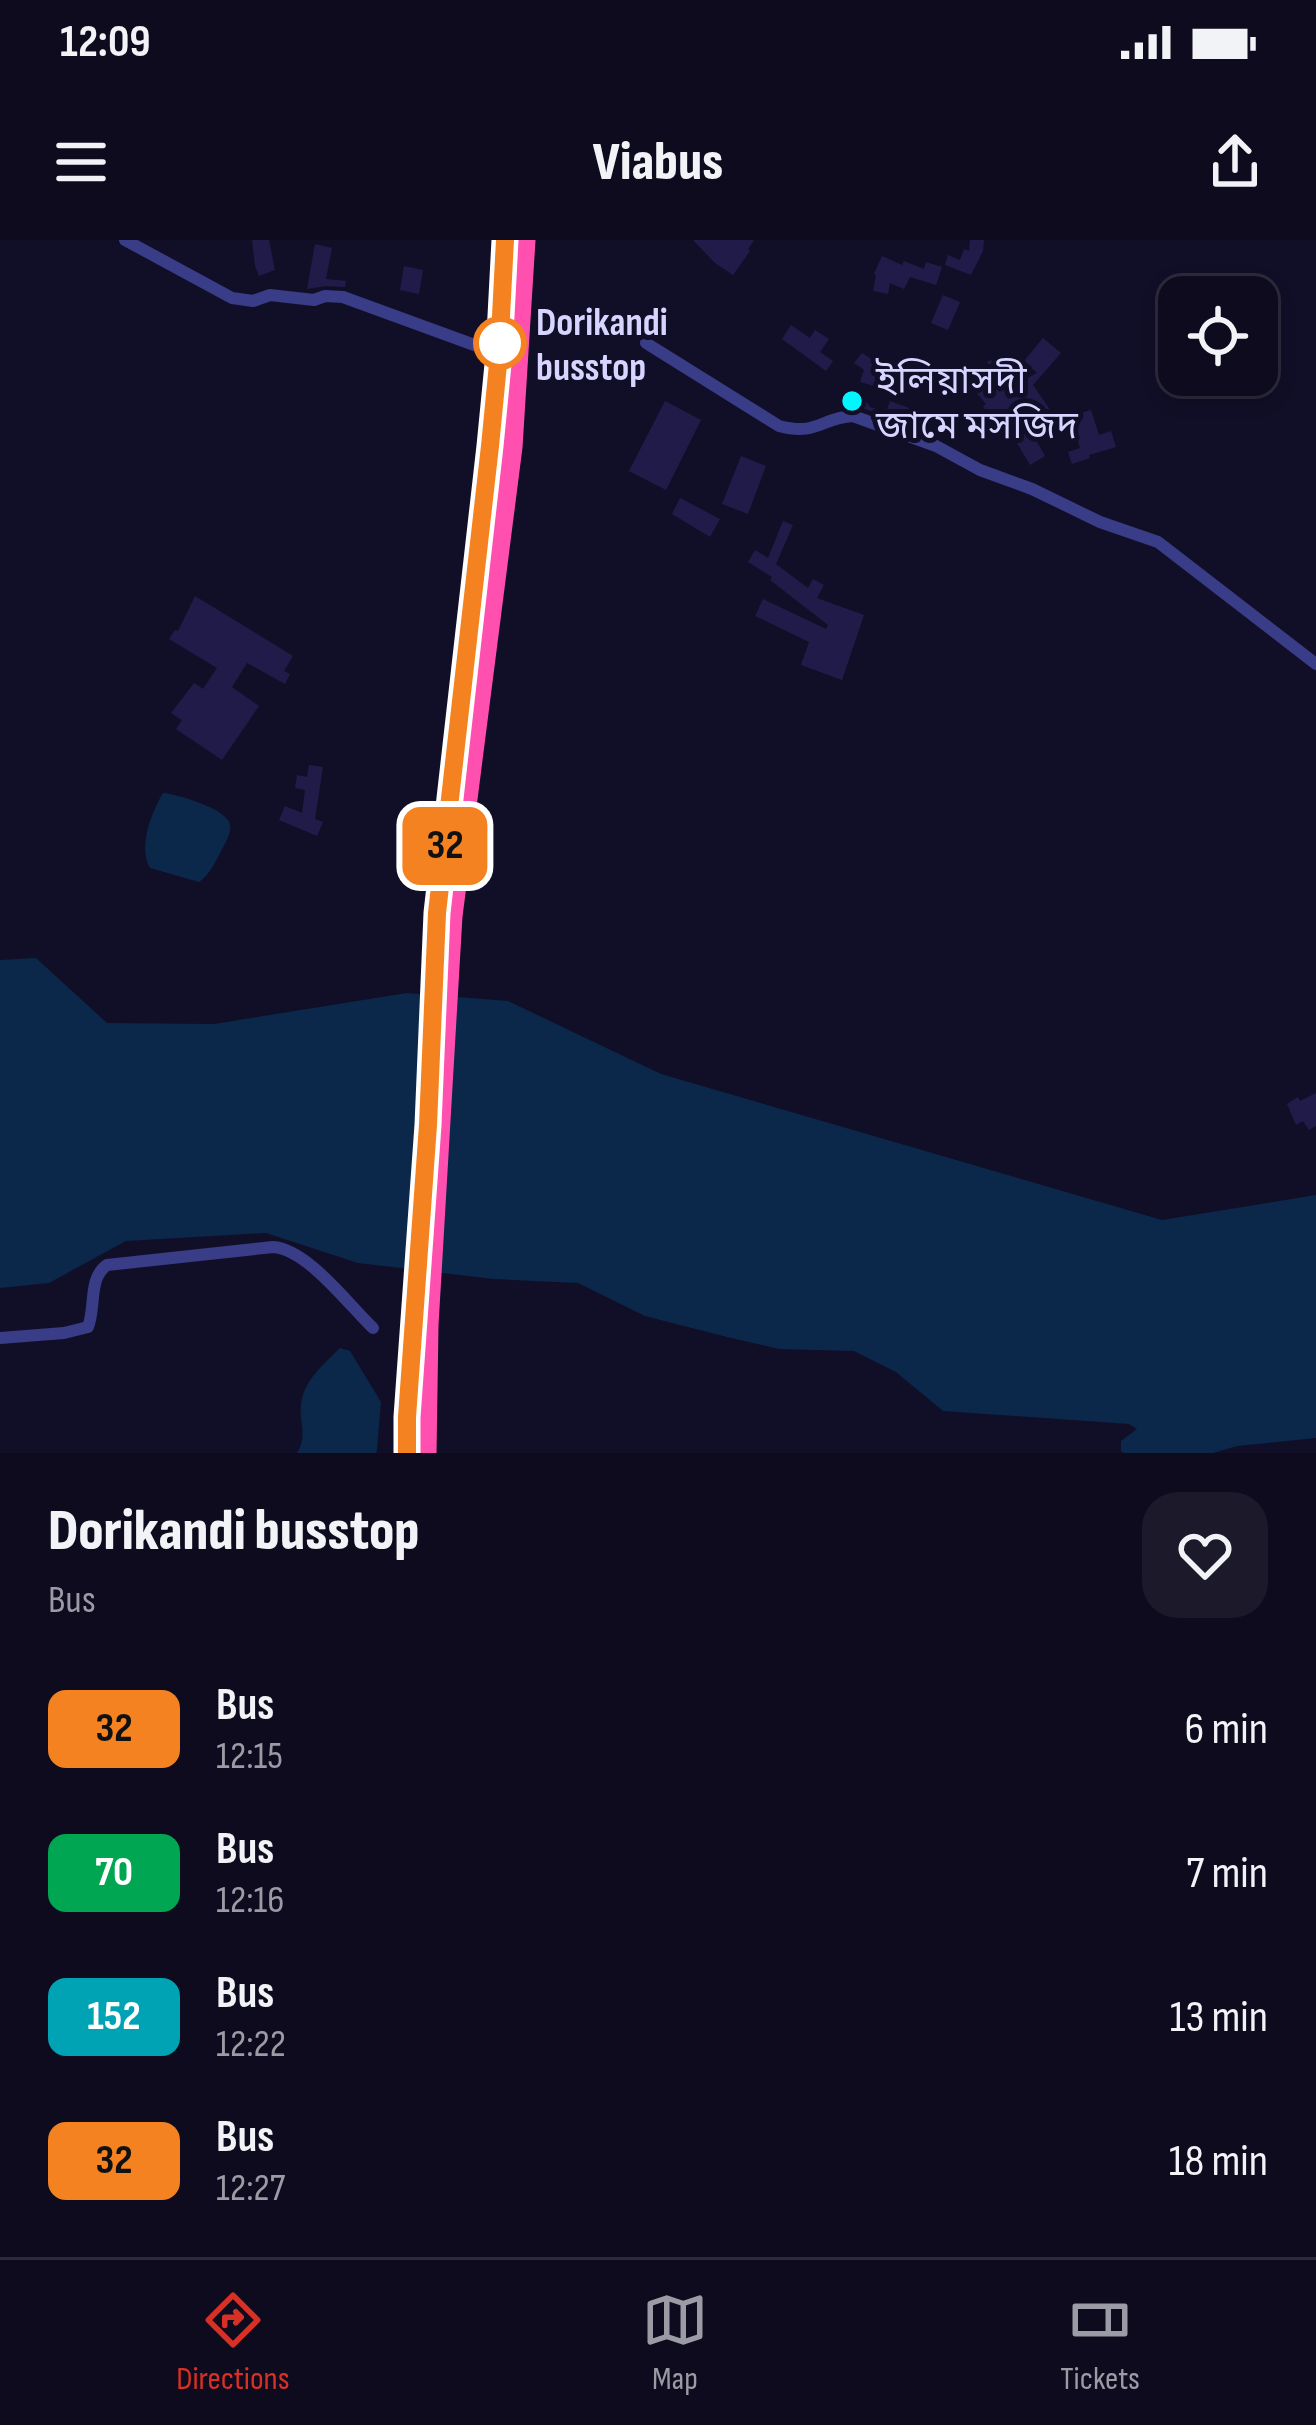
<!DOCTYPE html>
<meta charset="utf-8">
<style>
:root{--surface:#0d0b1d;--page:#1b192a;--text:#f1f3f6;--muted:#9a9ba4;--line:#2d2b3b;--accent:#d93025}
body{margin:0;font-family:"Sofia Sans Condensed","Noto Sans Bengali",sans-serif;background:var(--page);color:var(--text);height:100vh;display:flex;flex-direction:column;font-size:45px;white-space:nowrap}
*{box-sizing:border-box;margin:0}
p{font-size:39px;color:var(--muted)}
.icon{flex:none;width:66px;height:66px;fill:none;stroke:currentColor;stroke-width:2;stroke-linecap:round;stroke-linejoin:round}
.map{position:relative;height:1213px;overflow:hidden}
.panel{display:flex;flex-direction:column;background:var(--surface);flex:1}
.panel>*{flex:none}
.badge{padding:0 24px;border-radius:18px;font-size:42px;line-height:78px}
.buttons{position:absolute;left:1158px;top:36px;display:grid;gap:24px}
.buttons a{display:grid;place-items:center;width:120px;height:120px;border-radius:24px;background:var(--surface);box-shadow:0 6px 18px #0003,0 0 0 3px var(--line);font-size:60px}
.map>.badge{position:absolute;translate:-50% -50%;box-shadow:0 0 0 6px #fff}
.round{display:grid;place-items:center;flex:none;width:126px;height:126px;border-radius:36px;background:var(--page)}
.head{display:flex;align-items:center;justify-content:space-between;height:204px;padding:0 48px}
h1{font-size:57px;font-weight:800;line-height:90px}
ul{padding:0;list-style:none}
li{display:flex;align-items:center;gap:36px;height:144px;padding:0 48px}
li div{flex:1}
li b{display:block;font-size:45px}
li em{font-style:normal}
li .badge{min-width:132px;font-weight:700;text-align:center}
.status{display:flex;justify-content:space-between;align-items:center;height:84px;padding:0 60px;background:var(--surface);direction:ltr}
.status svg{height:33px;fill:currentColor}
header{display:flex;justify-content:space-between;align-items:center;height:156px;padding:0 48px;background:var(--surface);font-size:54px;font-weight:800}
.tab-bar{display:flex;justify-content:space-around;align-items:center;height:168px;border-top:3px solid var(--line);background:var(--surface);font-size:33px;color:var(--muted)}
.tab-bar a{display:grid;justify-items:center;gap:6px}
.tab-bar .active{color:var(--accent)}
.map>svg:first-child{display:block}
</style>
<div class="status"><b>12:09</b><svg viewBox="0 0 49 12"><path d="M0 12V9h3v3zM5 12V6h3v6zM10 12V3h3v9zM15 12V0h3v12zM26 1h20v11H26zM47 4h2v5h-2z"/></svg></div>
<header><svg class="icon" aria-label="menu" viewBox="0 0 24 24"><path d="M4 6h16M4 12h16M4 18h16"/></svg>Viabus<svg class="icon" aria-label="share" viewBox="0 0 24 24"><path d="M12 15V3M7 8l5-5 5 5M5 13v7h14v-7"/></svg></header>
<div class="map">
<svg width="1316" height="1213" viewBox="0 0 1316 1213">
<rect width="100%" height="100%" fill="#110f27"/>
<g fill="#0b274a">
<path d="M163,553C177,554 227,569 230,584C232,592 225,604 221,611C215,623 209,635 199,642L150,628C138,606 151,574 163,553Z"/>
<path d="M36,718L107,783L214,784L407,753L508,761L661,834L1162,980L1316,955V1198L1237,1206L1213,1213H1124L1121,1211V1201L1137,1189L1129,1184L943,1171L896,1132L854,1111L779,1109L727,1097L645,1076L578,1043L494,1039L358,1023L266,993L126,1001L49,1043L0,1048V720Z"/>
<path d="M340,1108L350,1111L381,1162L377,1210L376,1213H297C308,1196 299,1184 301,1165C303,1141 324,1124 340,1108Z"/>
</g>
<g fill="#211b49">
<path d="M252,0H269L275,30L259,36L255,26Z"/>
<path d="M693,0H754L748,9L750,11L733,35L715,23Z"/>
<path d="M970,0H984L983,11L971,35L945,25L948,15L960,20L964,9L969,11Z"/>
<path d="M315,4L332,8L326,39L346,41L345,47L326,46L307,49Z"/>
<path d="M882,16L902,25L904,21L924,29L926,22L942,27L936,45L910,37L904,49L890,43L888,54L873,51L876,35L874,34Z"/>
<path d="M404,26L423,30L419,54L400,50Z"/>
<path d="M943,55L960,62L948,90L931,83Z"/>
<path d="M791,85L810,98L815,90L829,99L820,112L833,121L826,131L782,99Z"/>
<path d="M1043,98L1061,113L1033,145L1053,174L1029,188L1045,216L1030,225L1011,193L1003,198L999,192L983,166L986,164L970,145L989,128L987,122L1001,114L1018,143L1037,133L1024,121Z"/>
<path d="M862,113L884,127L874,146L860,142L864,130L854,123Z"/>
<path d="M856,147L870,167L886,172L890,161L920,172L915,187L857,166L842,167L837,161Z"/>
<path d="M665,161L701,180L666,250L629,231Z"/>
<path d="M1091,170L1099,195L1111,191L1116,207L1089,215L1090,218L1072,224L1068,212L1080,208L1070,176Z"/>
<path d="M741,216L766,226L748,274L722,264Z"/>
<path d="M680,258L720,279L710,297L672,274Z"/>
<path d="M783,281L793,285L776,324L808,348L813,339L824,345L817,358L864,375L842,440L801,425L809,402L755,376L763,359L826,389L828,385L770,340L772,337L748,322L755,310L768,318Z"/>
<path d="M195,356L293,416L284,431L290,434L285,444L247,423L232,447L259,466L222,520L176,489L182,480L171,473L194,443L203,449L217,428L169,399L175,390L178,391Z"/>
<path d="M309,525L323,527L315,579L323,582L317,596L279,580L285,566L302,573L305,550L295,548L297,535L307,537Z"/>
<path d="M1316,853V886L1309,890L1303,881L1296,885L1287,864L1298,857L1300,861Z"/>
</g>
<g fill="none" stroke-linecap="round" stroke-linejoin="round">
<g stroke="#393c87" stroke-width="12">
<path d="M125,0L232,58L253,61L270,55L314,60L325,56L343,57L499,114"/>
<path d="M646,103L779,186C818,196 820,178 853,176L936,206L980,230L1032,249L1100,282L1158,302L1316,424"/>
<path d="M0,1098L64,1093L88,1087C96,1067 88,1038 107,1025L273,1007C307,1009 348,1064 373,1088"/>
</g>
<g stroke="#ff50b0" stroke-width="21">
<path d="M437,680L499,114L505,0"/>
<path d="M407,1213L416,1046"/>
<path d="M426,1213L428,1085L452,676L512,207L525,0"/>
</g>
</g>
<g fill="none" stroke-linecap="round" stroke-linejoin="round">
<g stroke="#fff" stroke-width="27">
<path id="line" d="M407,1213V1177L428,885L437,673L490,206L499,114L505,0"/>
</g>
<use href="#line" stroke="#f58220" stroke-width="18"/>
</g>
<circle fill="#fff" stroke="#f58220" stroke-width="6" cx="500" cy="103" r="24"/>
<circle fill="#01f7ff" stroke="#110f27" stroke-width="4.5" cx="852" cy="161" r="12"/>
<g text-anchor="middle" stroke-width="10" stroke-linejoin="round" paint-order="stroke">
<g font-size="39" font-weight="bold" fill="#d7d5ff" stroke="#110f27" text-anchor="start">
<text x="536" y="95">Dorikandi<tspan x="536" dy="45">busstop</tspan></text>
</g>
<g font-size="39" fill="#d7d5ff" stroke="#110f27" text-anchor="start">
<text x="876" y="153">ইলিয়াসদী<tspan x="876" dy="45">জামে মসজিদ</tspan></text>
</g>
</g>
</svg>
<div class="buttons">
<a><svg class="icon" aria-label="locate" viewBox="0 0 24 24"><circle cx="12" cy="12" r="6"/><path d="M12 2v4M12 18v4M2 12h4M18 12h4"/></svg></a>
</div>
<b class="badge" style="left:445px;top:606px;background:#f58220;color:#111">32</b>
</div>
<section class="panel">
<div class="head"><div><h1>Dorikandi busstop</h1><p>Bus</p></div><a class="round"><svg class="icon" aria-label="heart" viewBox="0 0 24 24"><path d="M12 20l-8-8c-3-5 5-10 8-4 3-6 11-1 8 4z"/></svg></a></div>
<ul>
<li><span class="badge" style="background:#f58220;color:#111">32</span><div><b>Bus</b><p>12:15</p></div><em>6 min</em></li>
<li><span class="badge" style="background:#00a651;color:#fff">70</span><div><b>Bus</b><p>12:16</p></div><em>7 min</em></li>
<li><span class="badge" style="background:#00a3b4;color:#fff">152</span><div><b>Bus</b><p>12:22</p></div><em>13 min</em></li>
<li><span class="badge" style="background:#f58220;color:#111">32</span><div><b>Bus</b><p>12:27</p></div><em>18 min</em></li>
</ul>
</section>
<nav class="tab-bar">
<a class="active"><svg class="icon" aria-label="directions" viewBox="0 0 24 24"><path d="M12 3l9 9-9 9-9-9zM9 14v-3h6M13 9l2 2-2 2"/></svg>Directions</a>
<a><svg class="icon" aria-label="map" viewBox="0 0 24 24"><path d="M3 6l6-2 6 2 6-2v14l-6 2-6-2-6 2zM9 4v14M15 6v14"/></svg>Map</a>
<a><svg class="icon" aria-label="tickets" viewBox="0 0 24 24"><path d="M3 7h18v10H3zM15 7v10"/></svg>Tickets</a>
</nav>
